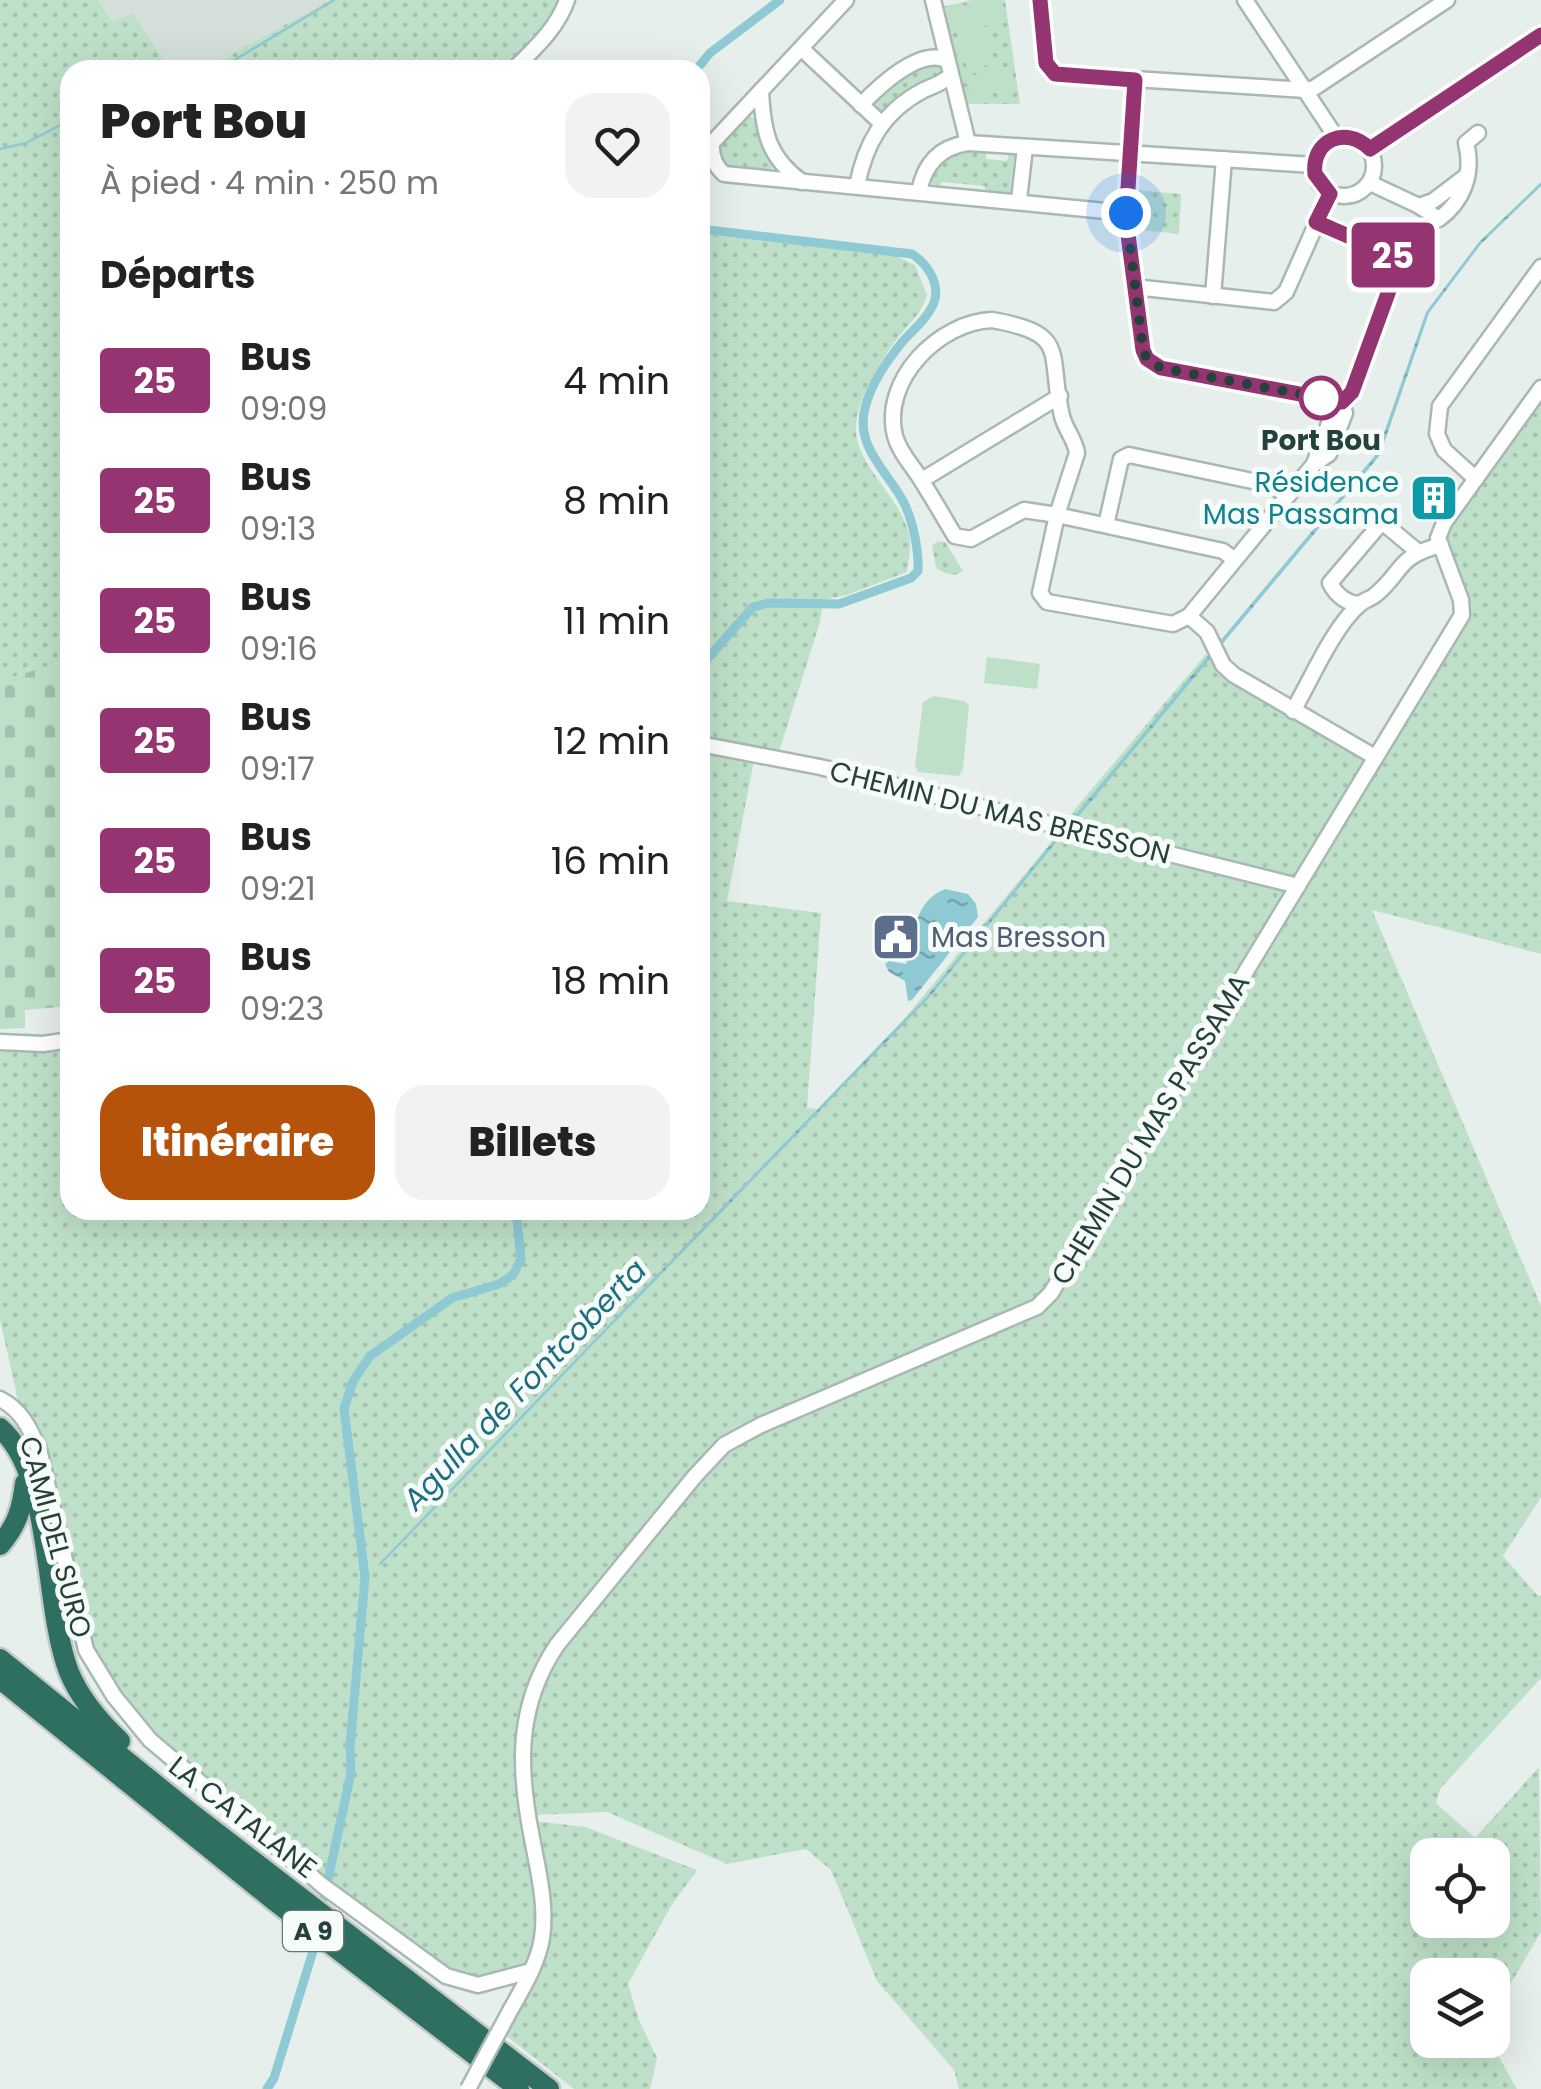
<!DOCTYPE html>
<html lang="fr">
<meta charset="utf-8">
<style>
:root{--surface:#fff;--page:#f2f2f2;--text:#222;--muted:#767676;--accent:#b45309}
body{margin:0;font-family:Poppins,sans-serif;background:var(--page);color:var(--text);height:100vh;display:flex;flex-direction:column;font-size:38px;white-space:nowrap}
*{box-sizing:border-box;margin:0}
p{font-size:32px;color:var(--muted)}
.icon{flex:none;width:55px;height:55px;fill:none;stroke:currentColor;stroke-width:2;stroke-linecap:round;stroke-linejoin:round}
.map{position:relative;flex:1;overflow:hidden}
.panel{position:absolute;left:60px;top:60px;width:650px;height:1160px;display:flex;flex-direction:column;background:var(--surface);border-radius:30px;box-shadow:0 10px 40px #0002}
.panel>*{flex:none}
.badge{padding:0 20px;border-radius:8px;font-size:35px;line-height:65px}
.tools{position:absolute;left:1410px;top:1838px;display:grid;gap:20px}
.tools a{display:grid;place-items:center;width:100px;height:100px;border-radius:20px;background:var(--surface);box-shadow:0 10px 40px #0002;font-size:50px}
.you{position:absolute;width:50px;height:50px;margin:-25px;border:8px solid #fff;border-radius:50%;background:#1a73e8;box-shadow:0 0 0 15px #1a73e833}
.map>.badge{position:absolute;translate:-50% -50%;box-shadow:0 0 0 5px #fff}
h2{padding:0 40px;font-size:38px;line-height:90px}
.round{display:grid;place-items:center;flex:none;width:105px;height:105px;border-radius:30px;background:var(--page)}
.summary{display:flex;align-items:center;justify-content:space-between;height:170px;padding:0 40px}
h1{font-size:48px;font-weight:800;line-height:75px}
.cta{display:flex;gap:20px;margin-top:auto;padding:20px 40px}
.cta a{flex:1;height:115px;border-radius:30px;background:var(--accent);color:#fff;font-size:40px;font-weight:800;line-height:115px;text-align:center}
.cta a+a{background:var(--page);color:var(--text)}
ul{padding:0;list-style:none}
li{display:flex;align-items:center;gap:30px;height:120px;padding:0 40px}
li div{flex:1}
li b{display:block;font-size:38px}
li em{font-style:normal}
li .badge{min-width:110px;font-weight:700;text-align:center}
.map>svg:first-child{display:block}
</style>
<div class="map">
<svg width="1541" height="2089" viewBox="0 0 1541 2089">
<defs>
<pattern id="grass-dots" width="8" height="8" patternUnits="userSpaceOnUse" patternTransform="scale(2.5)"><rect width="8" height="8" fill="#bfe0c8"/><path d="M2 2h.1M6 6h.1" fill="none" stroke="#a4c1ad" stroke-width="1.8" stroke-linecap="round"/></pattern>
<pattern id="cemetery-stones" width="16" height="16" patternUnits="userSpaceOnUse" patternTransform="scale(2.5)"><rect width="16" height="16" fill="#bfe0c8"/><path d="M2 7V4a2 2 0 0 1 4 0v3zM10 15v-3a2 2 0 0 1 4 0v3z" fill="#a4c1ad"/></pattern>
<pattern id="water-ripples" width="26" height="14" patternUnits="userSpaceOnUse" patternTransform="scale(2.5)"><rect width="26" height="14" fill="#8ec9d4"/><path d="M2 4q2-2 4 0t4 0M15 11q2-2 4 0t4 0" fill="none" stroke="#74a5ad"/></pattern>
</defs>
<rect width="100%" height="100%" fill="#e6efeb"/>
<path fill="#d4dfda" d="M98,0H330L203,70H171L132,13L113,24Z"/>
<g fill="url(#grass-dots)" fill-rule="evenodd">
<path d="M0,0H98L113,23L132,13L171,70H70V659L0,681Z"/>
<path d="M330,0H573L562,28L523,70H203Z"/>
<path d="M972,0H1005L1020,104H966L942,7Z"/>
<path d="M936,64L942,71L939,77L906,92L883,111L876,109V101L908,76Z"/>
<path d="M746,115L757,119L774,162L771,172H734L725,167L719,144Z"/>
<path d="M986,152V159L1007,161L1009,153L1014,156L1010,193L985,192V186L941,182L940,188L932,184V175C947,156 962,151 986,152Z"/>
<path d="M1134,190L1181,194L1179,234L1133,229Z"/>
<path d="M700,234L894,255L915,265L927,295C919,318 910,321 897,339C880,361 855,402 856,430C856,467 906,501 910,541C911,550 908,562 907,572L847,595L823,600L820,622L778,755L700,738Z"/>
<path d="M1541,394V954L1372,910L1541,1306V1497L1503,1556L1538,1596L1541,1595V1678L1440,1789L1436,1803L1475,1838L1539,1767L1541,1932L1496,2009L1493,2023L1492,1975H1428V2040H1489L1517,2089H959L954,2070L877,1981L831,1870L806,1849L727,1864L607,1812L532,1815L527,1753L533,1699L560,1647L698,1479L727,1449L763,1430L1039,1311L1466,617L1446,545V532L1453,516ZM1428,1855H1492V1920H1428Z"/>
<path d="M939,541L945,542L963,571C954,578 944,573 936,568L932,545Z"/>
<path d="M1206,654L1220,669L1368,758L1296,881L1064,822Z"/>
<path d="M700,751L754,760L727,901L821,913L807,1108L818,1109L904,1019L1058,834L1290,890L1047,1290L1034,1303L722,1442L553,1642C541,1659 530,1676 524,1696C503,1777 552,1862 537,1940C535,1950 530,1960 527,1969L479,1981L447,1972L333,1886L153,1737L117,1694L90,1648L20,1409L0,1320V1046L70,1044V1210H700Z"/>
<path d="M543,1822L585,1827L697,1870L671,1906L628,1984L639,2020L657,2058L650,2089H574L504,2034L546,1940L533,1823Z"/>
</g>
<path fill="url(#cemetery-stones)" d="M70,659V1006L25,1010V1028L0,1029V681Z"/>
<g fill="#bfe0c8">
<path d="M989,0H995L1001,22L984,26L992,64L967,70L959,33H955L949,9Z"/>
<path d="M1005,67L1010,88L974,98L969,76Z"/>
<path d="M987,657L1040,664L1037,689L984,683Z"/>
<path d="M934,696L964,701L969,705L963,769L959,776L918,772L915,766L923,702Z"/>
</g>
<g fill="url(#water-ripples)">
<path d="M1541,182V186L1481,244L1429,313L1380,455L1069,828L1065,827L1377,453L1426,312L1479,242Z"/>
<path d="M1064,828L1067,829L929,998L617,1320L615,1318L927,996Z"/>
<path d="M945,889L968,894L976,904L978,917L912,1000L908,1001L905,981L889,972L885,964L889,961L906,964C915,935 913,902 945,889Z"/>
</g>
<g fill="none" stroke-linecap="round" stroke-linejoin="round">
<g stroke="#8ec9d4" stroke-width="2.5">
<path d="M218,70L334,0"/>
<path d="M0,149L26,143L70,120"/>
<path d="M380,1564L618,1317"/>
</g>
<g stroke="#8ec9d4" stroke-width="9">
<path d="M696,70L710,53L780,0"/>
<path d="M700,229L912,254C926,263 939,281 935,299C931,315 914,329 903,341C887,361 871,383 865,408C855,448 888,471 904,503C913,521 919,551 918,571L911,578L839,604L768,603L753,607L700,667"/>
<path d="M324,1898L351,1773L350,1746L365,1577L344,1409L353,1381L370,1356L452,1298L499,1284L513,1275L521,1259L516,1210"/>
<path d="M267,2089L274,2078L313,1951"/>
</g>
<g stroke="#a8b8b2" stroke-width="19">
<g id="minor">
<path d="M846,0L712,143C711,155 715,166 724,174L1126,213"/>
<path d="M933,0L968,143"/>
<path d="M1040,0L1047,63L1055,74L1306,90L1314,88L1447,0"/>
<path d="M1245,0L1336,137"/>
<path d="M802,49L881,123"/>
<path d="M513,70C534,49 557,29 567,0"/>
<path d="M1135,80L1126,219L1143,350L1152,364L1161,368L1342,402"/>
<path d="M761,91C763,132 768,157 802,182"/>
<path d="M861,105C878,87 920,47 946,60"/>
<circle cx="1344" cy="166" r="30"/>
<path d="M1369,149L1541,35"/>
<path d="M1466,176L1433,201L1419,206L1439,219C1463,201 1474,174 1466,143L1478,133"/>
<path d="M1370,183L1419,206"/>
<path d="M857,186C865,144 883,112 922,91C932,86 941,84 950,76"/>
<path d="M919,192C924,165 939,147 968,143L1314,165"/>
<path d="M1019,200L1025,147"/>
<path d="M1134,287L1274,302L1286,292L1330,193"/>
<path d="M1213,296L1224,159"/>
<path d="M992,320C1071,334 1047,352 1062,416C1065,429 1075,439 1077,453L1057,515L1024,510L971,539L955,536C944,518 934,500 923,483C914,467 900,454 895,436C881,380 939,322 992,320Z"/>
<path d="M1314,464L1334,410L1352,392L1399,263L1394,256L1316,222"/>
<path d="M1476,479L1444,450L1437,434L1440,406L1541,267"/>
<path d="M922,480L1060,396"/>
<path d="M1106,525L1121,459L1129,455L1271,485L1287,495"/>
<path d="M1235,560L1223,551L1057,515L1040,593L1047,602L1173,624L1189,616L1314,464L1329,454L1345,413L1342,402"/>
<path d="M1360,604C1347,604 1336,595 1330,583L1382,522L1417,551"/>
<path d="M1189,616L1207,632L1223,665L1234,675L1375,757"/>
<path d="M1293,711C1311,680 1333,627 1360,604C1364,600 1370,599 1374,596C1404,572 1395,557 1441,545"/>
<path d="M700,744L820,767L1298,886"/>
<path d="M0,1042L43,1044L70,1040"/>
<path d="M0,1399C21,1409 30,1429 39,1449L86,1650L114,1696L150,1740L323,1886L446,1976L478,1985L531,1971"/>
<path d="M511,2009C523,1988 538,1963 542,1938C547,1905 538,1871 532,1838C518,1768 516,1706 557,1645L695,1476L724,1445L761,1425L1037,1307L1051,1293L1462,615L1461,600L1438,538L1444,523L1541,388"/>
</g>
</g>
<g stroke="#c2cac8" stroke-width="25">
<g id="highway">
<path d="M0,1428C54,1475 43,1605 69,1672C80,1699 99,1721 120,1741"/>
<path d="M0,1545C17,1525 22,1509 25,1483"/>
<path d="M0,1659L191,1813L549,2089"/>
<path d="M0,1679L271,1898L519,2089"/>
</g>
</g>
<use href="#minor" stroke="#fff" stroke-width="14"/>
<use href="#highway" stroke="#2f6f62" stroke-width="20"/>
<g stroke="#a8b8b2" stroke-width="19" stroke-linecap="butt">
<path id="minor-bridge" d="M468,2089L511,2009"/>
</g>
<use href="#minor-bridge" stroke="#fff" stroke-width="14"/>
</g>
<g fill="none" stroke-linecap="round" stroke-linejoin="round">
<g stroke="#fff" stroke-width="22">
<path id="line" d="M1040,0L1046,63L1055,74L1135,80L1126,219L1143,350L1147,359L1161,368L1342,402L1352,392L1399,263L1394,256L1316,222L1330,194L1315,174C1311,140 1346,125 1370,149L1541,35"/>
</g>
<use href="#line" stroke="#943471" stroke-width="15"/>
<path stroke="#24423a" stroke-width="10" stroke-dasharray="0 18" d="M1126,213L1143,350L1147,359L1161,368L1321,398"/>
</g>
<defs>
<g id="building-square" transform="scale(2.5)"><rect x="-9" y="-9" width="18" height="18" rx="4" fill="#0f9aa8" stroke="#f7fbf9"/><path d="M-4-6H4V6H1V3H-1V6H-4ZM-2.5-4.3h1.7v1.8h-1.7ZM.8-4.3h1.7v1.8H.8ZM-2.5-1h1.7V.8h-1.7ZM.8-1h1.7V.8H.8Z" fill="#fff"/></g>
<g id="civic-square" transform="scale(2.5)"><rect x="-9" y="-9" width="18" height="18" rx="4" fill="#5c6f8a" stroke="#f7fbf9"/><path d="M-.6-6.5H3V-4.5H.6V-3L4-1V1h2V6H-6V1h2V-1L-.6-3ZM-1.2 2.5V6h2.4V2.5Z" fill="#fff"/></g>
</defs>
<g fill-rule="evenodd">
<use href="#building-square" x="1434" y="498"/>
<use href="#civic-square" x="896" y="937"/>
</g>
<circle fill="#fff" stroke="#943471" stroke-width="5" cx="1321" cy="398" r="20"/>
<g text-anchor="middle" stroke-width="10" stroke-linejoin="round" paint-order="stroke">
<rect fill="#f7fbf9" stroke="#637a73" stroke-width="2.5" x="283" y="1911" width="60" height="40" rx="8"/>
<g font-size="25" font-weight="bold" fill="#24423a">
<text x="313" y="1940">A 9</text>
</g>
<g font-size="28" font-weight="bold" fill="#24423a" stroke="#f7fbf9">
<text x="1321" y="450">Port Bou</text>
</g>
<g font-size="28" fill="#0d838f" stroke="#f7fbf9" text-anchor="end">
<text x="1399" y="492">Résidence<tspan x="1399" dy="32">Mas Passama</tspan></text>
</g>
<g font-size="28" fill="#24423a" stroke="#f7fbf9">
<text transform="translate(1000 812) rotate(14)" y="10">CHEMIN DU MAS BRESSON</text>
<text transform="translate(1150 1129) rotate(-59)" y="10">CHEMIN DU MAS PASSAMA</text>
<text transform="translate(56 1537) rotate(75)" y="10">CAMI DEL SURO</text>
<text transform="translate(243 1817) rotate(38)" y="10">LA CATALANE</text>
</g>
<g font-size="28" fill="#4e5e75" stroke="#f7fbf9" text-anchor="start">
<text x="931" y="947">Mas Bresson</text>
</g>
<g font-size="30" font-style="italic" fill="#1c6f80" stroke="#f7fbf9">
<text transform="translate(525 1385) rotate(-46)" y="10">Agulla de Fontcoberta</text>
</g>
</g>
</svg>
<div class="tools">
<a><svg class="icon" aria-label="locate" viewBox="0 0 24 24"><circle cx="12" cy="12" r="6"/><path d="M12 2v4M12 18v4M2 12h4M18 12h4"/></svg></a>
<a><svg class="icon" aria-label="layers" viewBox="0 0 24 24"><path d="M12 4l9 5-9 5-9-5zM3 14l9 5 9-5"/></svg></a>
</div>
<div class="you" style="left:1126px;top:213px"></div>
<b class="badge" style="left:1393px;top:255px;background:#943471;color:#fff">25</b>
<section class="panel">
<div class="summary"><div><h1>Port Bou</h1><p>À pied · 4 min · 250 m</p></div><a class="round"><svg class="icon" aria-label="heart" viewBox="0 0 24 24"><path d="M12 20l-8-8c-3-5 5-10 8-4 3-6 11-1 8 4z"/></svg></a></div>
<h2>Départs</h2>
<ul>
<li><span class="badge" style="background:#943471;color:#fff">25</span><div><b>Bus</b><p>09:09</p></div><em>4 min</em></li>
<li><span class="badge" style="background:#943471;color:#fff">25</span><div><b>Bus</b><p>09:13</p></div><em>8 min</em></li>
<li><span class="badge" style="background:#943471;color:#fff">25</span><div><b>Bus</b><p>09:16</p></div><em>11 min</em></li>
<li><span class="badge" style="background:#943471;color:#fff">25</span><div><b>Bus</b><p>09:17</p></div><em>12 min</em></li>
<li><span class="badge" style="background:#943471;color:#fff">25</span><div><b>Bus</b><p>09:21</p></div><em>16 min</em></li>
<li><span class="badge" style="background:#943471;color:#fff">25</span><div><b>Bus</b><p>09:23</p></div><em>18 min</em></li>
</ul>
<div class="cta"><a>Itinéraire</a><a>Billets</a></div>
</section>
</div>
